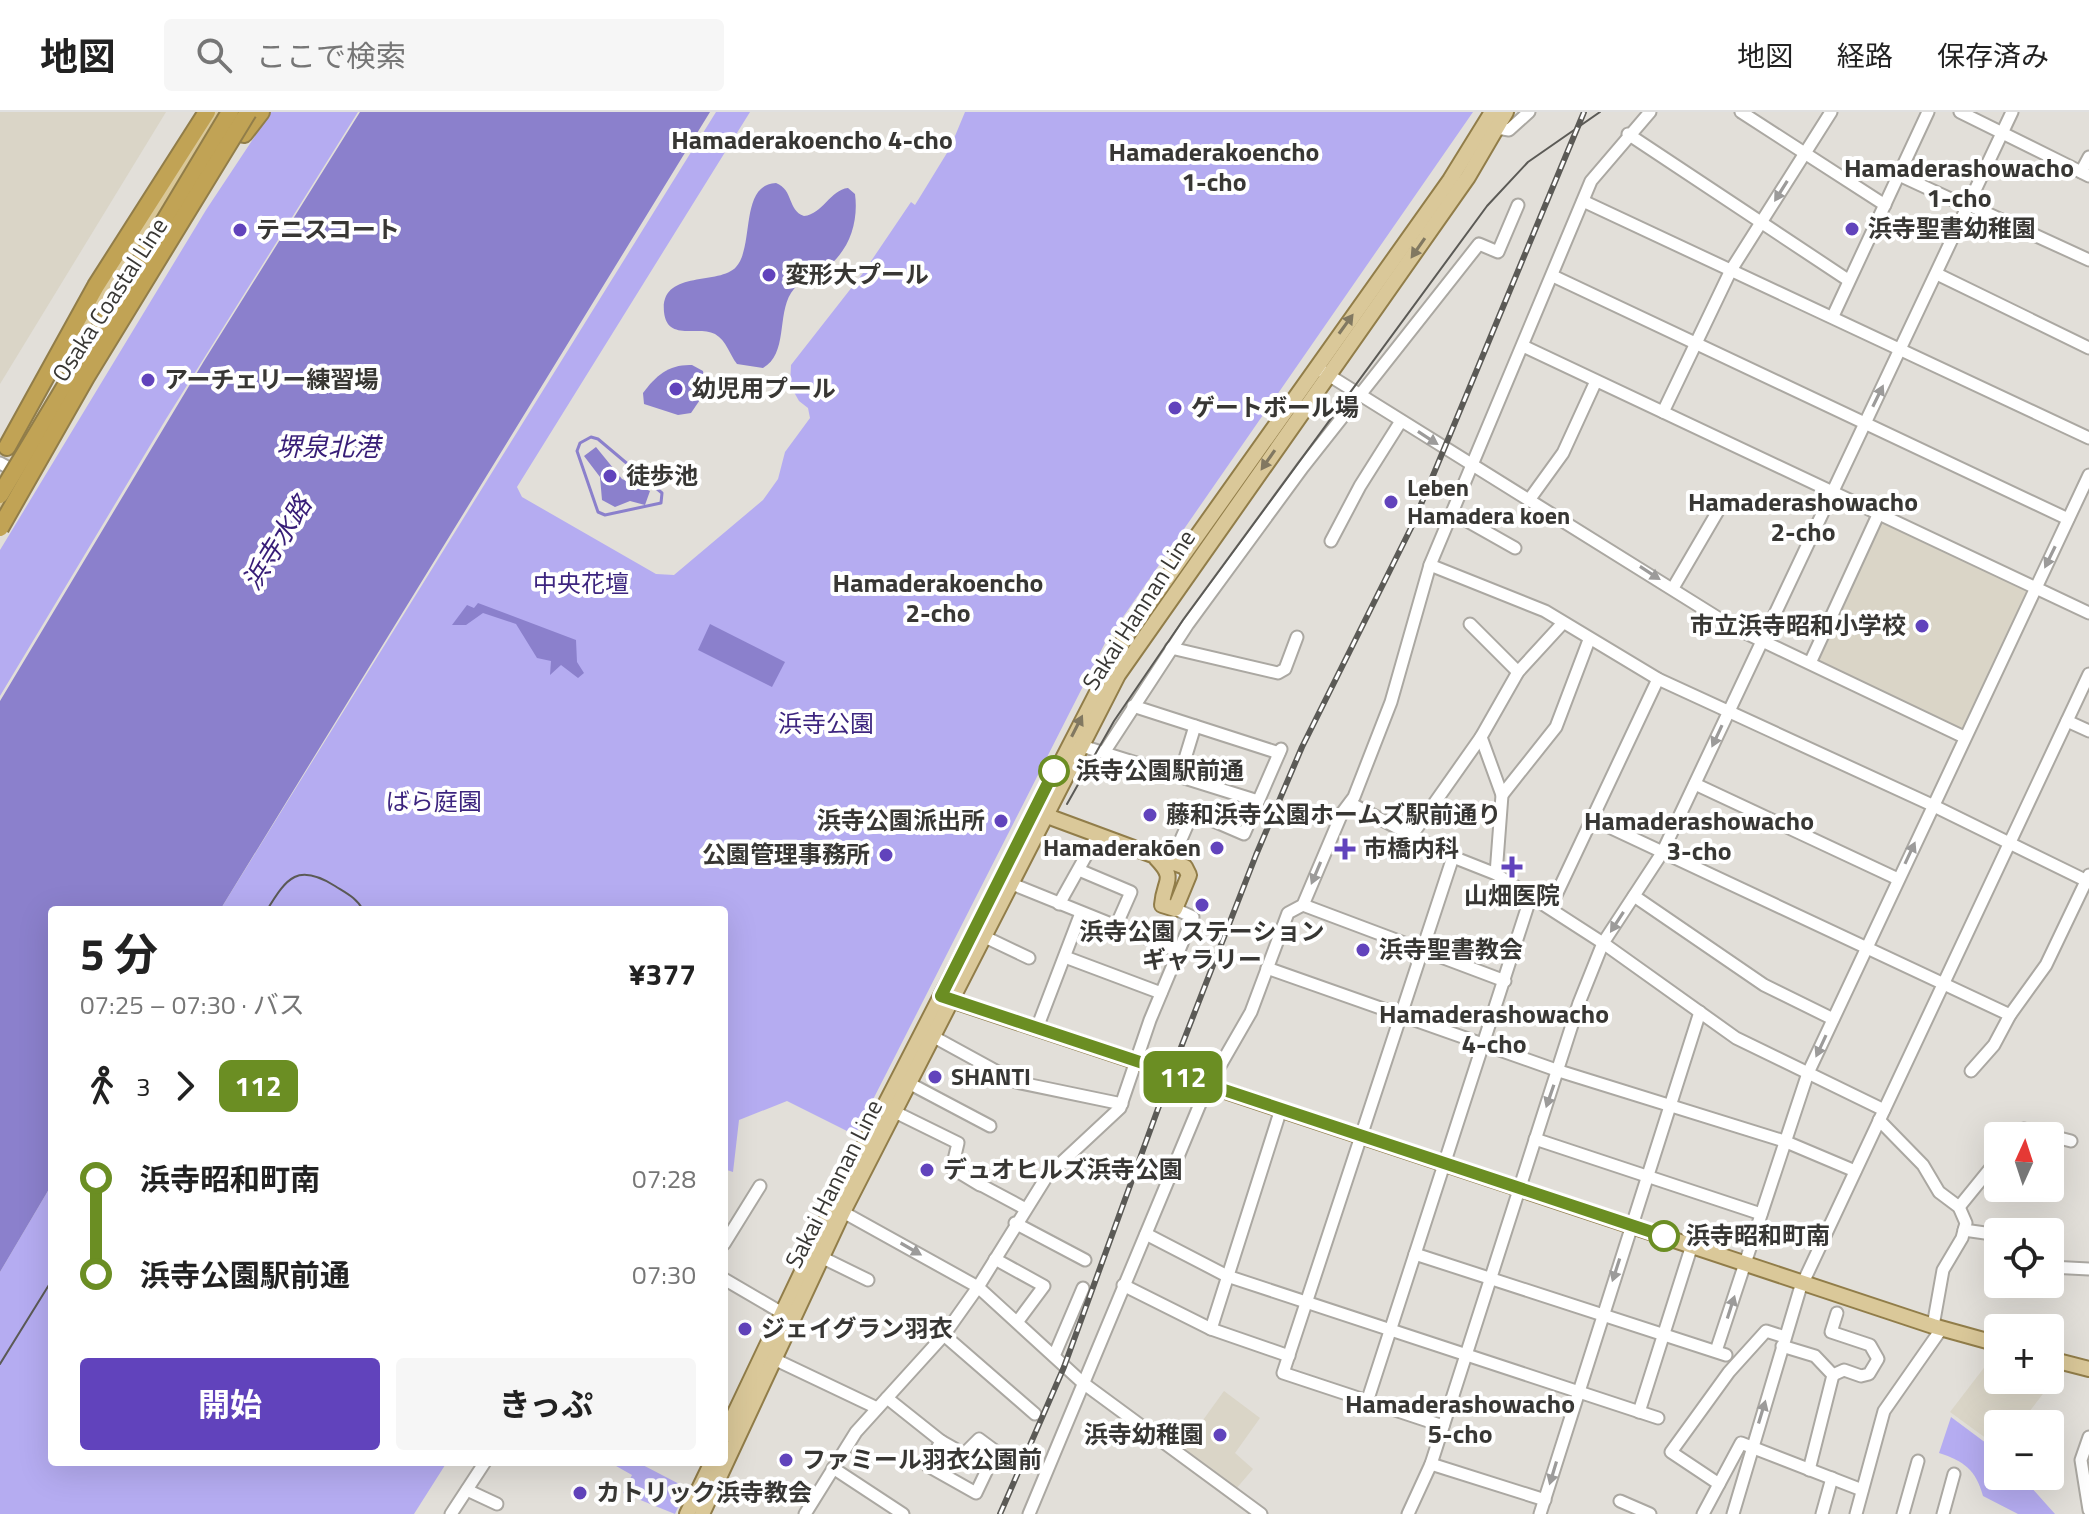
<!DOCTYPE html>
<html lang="ja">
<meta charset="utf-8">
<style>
:root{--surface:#fff;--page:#f6f6f6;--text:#222;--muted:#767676;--line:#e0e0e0;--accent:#6143bc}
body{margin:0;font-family:"Titillium Web","Noto Sans JP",sans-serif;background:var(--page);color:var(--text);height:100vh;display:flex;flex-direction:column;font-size:30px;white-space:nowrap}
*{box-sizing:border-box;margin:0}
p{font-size:26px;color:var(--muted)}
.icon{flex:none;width:44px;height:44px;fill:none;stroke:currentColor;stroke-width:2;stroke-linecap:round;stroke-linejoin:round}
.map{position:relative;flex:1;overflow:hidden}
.details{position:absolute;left:48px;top:794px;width:680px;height:560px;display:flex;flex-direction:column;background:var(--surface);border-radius:8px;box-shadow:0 8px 32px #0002}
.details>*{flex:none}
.badge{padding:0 16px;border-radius:12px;font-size:28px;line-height:52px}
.needle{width:52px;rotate:3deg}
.fabs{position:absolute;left:1984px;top:1010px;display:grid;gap:16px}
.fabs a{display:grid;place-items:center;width:80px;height:80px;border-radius:8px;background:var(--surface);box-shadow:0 8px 32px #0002;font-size:40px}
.map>.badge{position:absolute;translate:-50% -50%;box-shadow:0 0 0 4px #fff}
.legs{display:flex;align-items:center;gap:12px;height:88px;padding:0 32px;font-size:26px}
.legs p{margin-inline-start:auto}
.overview{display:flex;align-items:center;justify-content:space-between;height:136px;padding:0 32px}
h1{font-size:44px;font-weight:700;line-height:60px}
.primary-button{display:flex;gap:16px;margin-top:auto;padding:16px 32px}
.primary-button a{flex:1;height:92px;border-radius:8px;background:var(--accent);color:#fff;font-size:32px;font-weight:700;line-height:92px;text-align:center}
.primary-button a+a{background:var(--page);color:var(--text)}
ul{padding:0 32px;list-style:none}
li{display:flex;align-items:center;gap:28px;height:96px;font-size:30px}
li i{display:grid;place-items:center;width:12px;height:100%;margin:0 10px;background:currentColor}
li i::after{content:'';width:20px;height:20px;margin:-10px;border:6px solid;border-radius:50%;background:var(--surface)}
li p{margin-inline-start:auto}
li:first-child i{background:linear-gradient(#0000 50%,currentColor 0)}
li:last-child i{background:linear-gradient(currentColor 50%,#0000 0)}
header{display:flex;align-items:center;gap:48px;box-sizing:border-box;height:112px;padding:0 40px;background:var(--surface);border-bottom:2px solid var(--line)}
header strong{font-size:38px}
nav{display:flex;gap:44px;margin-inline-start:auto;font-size:28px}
.search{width:560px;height:72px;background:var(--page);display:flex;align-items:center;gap:20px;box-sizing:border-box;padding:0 28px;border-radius:8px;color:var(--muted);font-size:30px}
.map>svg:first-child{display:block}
</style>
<header>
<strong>地図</strong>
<div class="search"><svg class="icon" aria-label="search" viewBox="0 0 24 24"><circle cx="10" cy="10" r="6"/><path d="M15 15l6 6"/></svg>ここで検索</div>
<nav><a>地図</a><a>経路</a><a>保存済み</a></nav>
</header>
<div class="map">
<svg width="2089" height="1402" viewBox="0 0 2089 1402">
<rect width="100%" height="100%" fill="#e2dfd9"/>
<g fill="#dad5c7">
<path d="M0,0H166L0,272Z"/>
<path d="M1878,403L2035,476L1964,625L1810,551Z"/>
<path d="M1993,1244L1998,1245V1268H2050V1259L2058,1262L2020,1312H1998V1335L1950,1300Z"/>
<path d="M1224,1279L1260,1306L1235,1341L1253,1357L1235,1378L1180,1340Z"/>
</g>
<g fill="#b5acf1">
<path d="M271,0H358L166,307L0,584V438L206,98Z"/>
<path d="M716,0H750L517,375L522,385L656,462L674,463L763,388L778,367L785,340L810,306L808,296L799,289L790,273L791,253L863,161L911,90L915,93L950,36L965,0H1473L1105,531L855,1023L787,989L739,1008L733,1060L724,1057V798H220Z"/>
<path d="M52,1072V1350H447L414,1402H0V1160Z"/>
<path d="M1951,1305L1998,1340V1364H2021L2055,1402H2018L1983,1384C1976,1358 1964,1349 1939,1341Z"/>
<path d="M609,1350H637L687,1376L675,1402L623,1381L632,1363Z"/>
</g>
<g fill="#8b80cc">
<path d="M360,0H710L220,798H52V1072L0,1160V589L204,249Z"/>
<path d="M776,71C794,78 787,98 804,104C823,102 830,78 848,76L855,82C859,112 848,142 822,159C811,166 798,169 791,181C777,203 788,242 763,256L737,252C729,242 727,229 715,222C698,213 667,230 664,200C660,157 719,174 736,155C755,134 739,73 776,71Z"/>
<path d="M692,253L703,259L706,279L691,301L678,303L644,292L643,281C656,263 670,252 692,253Z"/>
<path d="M596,335L622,367L650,379L645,393L630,389L615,395L602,388L600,365L584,344Z"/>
<path d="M478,491L576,528L577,550L584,561L578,566L561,553L550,563L551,549L537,546L516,512L483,501L466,513H452L467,493L474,496Z"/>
<path d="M710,512L785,550L772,575L698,538Z"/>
</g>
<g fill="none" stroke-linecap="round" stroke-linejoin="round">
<path stroke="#8b80cc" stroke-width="3" d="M591,325L598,327L662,381L661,391L605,403L598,400L577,339L580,331Z"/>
<g stroke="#aba8a2" stroke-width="15">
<g id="minor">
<path d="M1741,0L1885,93"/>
<path d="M1960,0L2089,64"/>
<path d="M1497,16L1509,18L1529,0"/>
<path d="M1628,22L1848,168"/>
<path d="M2081,60L2089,45"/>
<path d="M1899,63L1968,95"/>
<path d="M1583,89L2089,326"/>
<path d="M1969,93L2089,148"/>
<path d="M1937,162L2089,236"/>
<path d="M1553,164L2068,407"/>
<path d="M1833,204L1928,0"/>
<path d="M1523,234L2089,501"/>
<path d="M1322,259L1731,514L1964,625"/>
<path d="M1663,300L1731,158L1831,0"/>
<path d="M0,351L18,361"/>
<path d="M1529,388L1563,341L1596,269"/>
<path d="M1453,401L1515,436"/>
<path d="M1331,429L1360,374L1401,309"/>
<path d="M1430,453L1545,499L1658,567L1932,693L2089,770"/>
<path d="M1673,476L1718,399"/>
<path d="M1470,512L1518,560"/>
<path d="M1171,536L1278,561L1285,557L1297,525"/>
<path d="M1810,551L1878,403"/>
<path d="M1133,594L1279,641"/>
<path d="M2067,609L2089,619"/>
<path d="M1082,634L1258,689"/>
<path d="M1105,639L1188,512L1303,355L1479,132L1498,140L1518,93"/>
<path d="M1180,663L1195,614"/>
<path d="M1695,672L1898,767"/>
<path d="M1502,683L1556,615L1589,528"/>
<path d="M1350,691L1453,745L1496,762L1603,831L1736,926L1884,998"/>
<path d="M1592,707L2010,903"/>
<path d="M1412,723L1481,625"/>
<path d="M1156,746L1175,741L1193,700L1244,722L1281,637"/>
<path d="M1079,758L1131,780L1116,814"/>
<path d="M1496,762L1502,683L1481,625L1518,560L1562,512"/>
<path d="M1012,772L1178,839"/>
<path d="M1634,784L1764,873L1833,907"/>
<path d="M1059,792L1097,724"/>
<path d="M1303,793L1505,869"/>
<path d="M1550,796L1658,567"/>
<path d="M985,825L1029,846"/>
<path d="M1065,845L1161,881"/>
<path d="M1267,856L1559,959L1784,1029L1855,1059"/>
<path d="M1037,916L1081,801"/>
<path d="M934,925L1016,970L1122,992"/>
<path d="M1971,959L1994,933L2010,903L2046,853L2089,763"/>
<path d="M903,968L990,1014"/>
<path d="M895,1000L958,1031L952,1056L980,1073"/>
<path d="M1879,1008L1923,1053L1939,1080L1959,1095L1966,1111L1962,1126L1943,1158L1933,1214"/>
<path d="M2017,1024L2024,1017L2071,1029"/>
<path d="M1535,1027L1761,1102"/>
<path d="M981,1073L1024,1096"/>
<path d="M1959,1095L1998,1047"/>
<path d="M843,1100L978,1175L1083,1271L1261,1402"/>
<path d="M1015,1111L1085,1148"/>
<path d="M1964,1118L1992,1122L1993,1138L1998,1140"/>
<path d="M1146,1122L1227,1164L1658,1306"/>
<path d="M724,1132L760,1074"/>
<path d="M1415,1142L1726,1243"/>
<path d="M821,1145L868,1168"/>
<path d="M995,1147L1044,1174L1018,1209"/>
<path d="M2050,1155L2089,1157"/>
<path d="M724,1167L789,1205"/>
<path d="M1123,1173L1211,1217L1289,1244"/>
<path d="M1211,1217L1281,997"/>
<path d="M944,1223L1035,1302"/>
<path d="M1782,1234L1815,1244L1833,1263L1809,1358"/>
<path d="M1716,1239L1808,961L2089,363"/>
<path d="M1054,1244L1083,1176"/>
<path d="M774,1247L877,1296"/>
<path d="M1833,1263L1844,1258L1861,1264L1869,1262L1878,1247L1870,1233L1831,1220L1837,1201"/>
<path d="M887,1286L941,1329L964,1342L979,1327L1014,1353"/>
<path d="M1367,1290L1531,784"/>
<path d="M1639,1300L1692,1133"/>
<path d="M1443,1314L1283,1261L1453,745"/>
<path d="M2089,1325L2081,1348L2089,1398"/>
<path d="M941,1329L928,1354L976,1381L996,1339"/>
<path d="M1431,1352L1545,1388"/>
<path d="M833,1356L903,1402"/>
<path d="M1719,1372L1671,1340L1729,1260L1766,1219L1785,1225"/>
<path d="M467,1378L497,1392"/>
<path d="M1620,1389L1650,1402"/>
<path d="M451,1402L485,1350"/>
<path d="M805,1402L856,1320L944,1223L978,1175L1047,1064L1120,996L1150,908L1193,805L1175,797"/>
<path d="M1029,1402L1205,980L1251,900L1288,801L1303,793L1342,701L1354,685L1391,590L1430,453L1591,69L1650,0"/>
<path d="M1408,1402L1431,1352L1579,891L1603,831L1662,741L2012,0"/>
<path d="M1540,1402L1700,900"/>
<path d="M1703,1402L1741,1331L1862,1378"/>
<path d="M1733,1402L1800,1177L2089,562"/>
<path d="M1822,1402L1832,1366"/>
<path d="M1856,1402L1884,1299L1942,1216"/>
<path d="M1903,1402L1918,1349"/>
<path d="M1943,1402L1954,1362"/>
</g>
</g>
<g stroke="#917d49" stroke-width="18">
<g id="major">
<path d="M59,255L219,0"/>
<path d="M0,399L14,376"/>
<path d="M1039,701L1185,755L1189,763L1175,797L1162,793C1164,767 1177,768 1156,746"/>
<path d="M945,886L1933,1214L1998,1232"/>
<path d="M2050,1247L2089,1257"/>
<path d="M724,1324L835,1090L1126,524L1450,68L1492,0"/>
<path d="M687,1402L712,1350"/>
<path d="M702,1402L843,1100L1118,563L1468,65L1506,0"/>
</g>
</g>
<g stroke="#917d49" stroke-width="20">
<g id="highway">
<path d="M244,22L261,0"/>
<path d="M7,335L96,174L207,0"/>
</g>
</g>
<use href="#minor" stroke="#fff" stroke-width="11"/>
<use href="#major" stroke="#dac899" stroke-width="14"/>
<use href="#highway" stroke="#c1a355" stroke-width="16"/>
<g stroke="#5b5a56" stroke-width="2">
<path d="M1067,692L1114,609L1183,508L1487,94L1528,50L1600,0"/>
<path d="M267,798C287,765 298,751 335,774C346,781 357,786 363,798"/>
<path d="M0,1252L52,1168"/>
</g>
<g stroke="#5b5a56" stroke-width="6">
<path id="rail" d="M1000,1402L1064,1255L1171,961L1256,743L1302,635L1412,414L1584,0"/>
</g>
<use href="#rail" stroke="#fff" stroke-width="3" stroke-dasharray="9" stroke-linecap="butt"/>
<g stroke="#917d49" stroke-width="20" stroke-linecap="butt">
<g id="highway-bridge">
<path d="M0,383L230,0"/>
<path d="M0,416L86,265L248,0"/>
</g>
</g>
<use href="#highway-bridge" stroke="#c1a355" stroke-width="16"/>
</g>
<defs><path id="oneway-solid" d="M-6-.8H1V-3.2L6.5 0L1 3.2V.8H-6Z" transform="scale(2)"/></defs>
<g fill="#9c9b9a">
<use href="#oneway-solid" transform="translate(1781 79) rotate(122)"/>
<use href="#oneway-solid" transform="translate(1878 284) rotate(-64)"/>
<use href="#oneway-solid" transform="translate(1428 326) rotate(33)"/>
<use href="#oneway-solid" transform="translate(2050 445) rotate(116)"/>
<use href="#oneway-solid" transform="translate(1650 461) rotate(33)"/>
<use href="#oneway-solid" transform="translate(1717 624) rotate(115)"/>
<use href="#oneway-solid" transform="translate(1910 741) rotate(-65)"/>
<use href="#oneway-solid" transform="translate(1316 761) rotate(113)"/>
<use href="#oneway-solid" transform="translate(1617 810) rotate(123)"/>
<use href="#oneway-solid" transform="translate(1821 934) rotate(115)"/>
<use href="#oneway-solid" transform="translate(1550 984) rotate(109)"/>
<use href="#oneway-solid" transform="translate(911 1137) rotate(30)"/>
<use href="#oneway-solid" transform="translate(1616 1158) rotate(108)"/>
<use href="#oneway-solid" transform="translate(1731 1195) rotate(-72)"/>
<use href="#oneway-solid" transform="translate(1762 1300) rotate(-73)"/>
<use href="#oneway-solid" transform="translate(1553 1361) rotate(107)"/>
</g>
<g fill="#817861">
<use href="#oneway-solid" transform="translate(1418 136) rotate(125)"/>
<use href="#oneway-solid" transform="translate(1346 212) rotate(-54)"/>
<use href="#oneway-solid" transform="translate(1268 348) rotate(125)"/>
<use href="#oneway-solid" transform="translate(1077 614) rotate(-63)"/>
</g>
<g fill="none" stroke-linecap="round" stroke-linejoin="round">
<g stroke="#fff" stroke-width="18">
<path id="line-1" d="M1054,659L941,884L1664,1124"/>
</g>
<use href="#line-1" stroke="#6b8e23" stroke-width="12"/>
</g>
<g fill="#6143bc" stroke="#fff" stroke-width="3">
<circle cx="1852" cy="117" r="8"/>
<circle cx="240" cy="118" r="8"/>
<circle cx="769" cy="163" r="8"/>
<circle cx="148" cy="268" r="8"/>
<circle cx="676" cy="277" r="8"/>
<circle cx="1175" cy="296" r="8"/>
<circle cx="610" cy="364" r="8"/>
<circle cx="1391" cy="390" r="8"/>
<circle cx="1922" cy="514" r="8"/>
<circle cx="1150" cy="703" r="8"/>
<circle cx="1001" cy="709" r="8"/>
<circle cx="1217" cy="736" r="8"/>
<path d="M1341 725h8v8h8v8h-8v8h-8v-8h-8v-8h8z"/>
<circle cx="886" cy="743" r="8"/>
<path d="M1508 743h8v8h8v8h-8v8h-8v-8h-8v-8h8z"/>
<circle cx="1202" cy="793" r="8"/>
<circle cx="1363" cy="838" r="8"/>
<circle cx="935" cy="965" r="8"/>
<circle cx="927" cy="1058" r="8"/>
<circle cx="745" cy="1217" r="8"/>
<circle cx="1220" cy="1323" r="8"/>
<circle cx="786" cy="1348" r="8"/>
<circle cx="580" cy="1381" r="8"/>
</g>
<g fill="#fff" stroke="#6b8e23" stroke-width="4">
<circle cx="1054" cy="659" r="14"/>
<circle cx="1664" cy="1124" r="14"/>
</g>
<g text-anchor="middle" stroke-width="8" stroke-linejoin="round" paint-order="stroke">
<g font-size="24" font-weight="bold" fill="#383734" stroke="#fff" text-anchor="start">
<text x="1868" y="125">浜寺聖書幼稚園</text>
<text x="256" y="126">テニスコート</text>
<text x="785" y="171">変形大プール</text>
<text x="164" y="276">アーチェリー練習場</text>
<text x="692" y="285">幼児用プール</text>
<text x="1191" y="304">ゲートボール場</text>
<text x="626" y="372">徒歩池</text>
<text x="1407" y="384">Leben<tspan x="1407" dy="28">Hamadera koen</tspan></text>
<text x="1906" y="522" text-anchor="end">市立浜寺昭和小学校</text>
<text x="1166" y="711">藤和浜寺公園ホームズ駅前通り</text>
<text x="985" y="717" text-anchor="end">浜寺公園派出所</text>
<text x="1201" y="744" text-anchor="end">Hamaderakōen</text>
<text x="1363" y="745">市橋内科</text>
<text x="870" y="751" text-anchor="end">公園管理事務所</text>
<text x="1512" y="792" text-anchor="middle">山畑医院</text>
<text x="1202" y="828" text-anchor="middle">浜寺公園 ステーション<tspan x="1202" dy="28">ギャラリー</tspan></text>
<text x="1379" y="846">浜寺聖書教会</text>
<text x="951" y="973">SHANTI</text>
<text x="943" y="1066">デュオヒルズ浜寺公園</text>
<text x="761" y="1225">ジェイグラン羽衣</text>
<text x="1204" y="1331" text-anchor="end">浜寺幼稚園</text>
<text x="802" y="1356">ファミール羽衣公園前</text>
<text x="596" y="1389">カトリック浜寺教会</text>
</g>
<g font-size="24" fill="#383734" stroke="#fff">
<text transform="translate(110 188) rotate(-57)" y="8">Osaka Coastal Line</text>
<text transform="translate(1139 498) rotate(-57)" y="8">Sakai Hannan Line</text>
<text transform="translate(834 1072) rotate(-63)" y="8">Sakai Hannan Line</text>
</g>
<g font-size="24" fill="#3d257f" stroke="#fff">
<text x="581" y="480">中央花壇</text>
<text x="826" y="620">浜寺公園</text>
<text x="434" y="698">ばら庭園</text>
</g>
<g font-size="24" font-weight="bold" fill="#383734" stroke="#fff" text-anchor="start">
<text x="1076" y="667">浜寺公園駅前通</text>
<text x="1686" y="1132">浜寺昭和町南</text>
</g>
<g font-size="26" font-weight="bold" fill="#383734" stroke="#fff">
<text x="812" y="37">Hamaderakoencho 4-cho</text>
<text x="1214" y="49">Hamaderakoencho<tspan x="1214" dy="30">1-cho</tspan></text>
<text x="1959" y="65">Hamaderashowacho<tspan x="1959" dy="30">1-cho</tspan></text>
<text x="1803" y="399">Hamaderashowacho<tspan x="1803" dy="30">2-cho</tspan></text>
<text x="938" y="480">Hamaderakoencho<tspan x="938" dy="30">2-cho</tspan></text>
<text x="1699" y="718">Hamaderashowacho<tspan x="1699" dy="30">3-cho</tspan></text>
<text x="1494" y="911">Hamaderashowacho<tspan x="1494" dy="30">4-cho</tspan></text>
<text x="1460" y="1301">Hamaderashowacho<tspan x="1460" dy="30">5-cho</tspan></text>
</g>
<g font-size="26" font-style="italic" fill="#371d77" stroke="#fff">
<text x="328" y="344">堺泉北港</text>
<text transform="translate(277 431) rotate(-58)" y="9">浜寺水路</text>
</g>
</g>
</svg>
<div class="fabs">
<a><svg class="needle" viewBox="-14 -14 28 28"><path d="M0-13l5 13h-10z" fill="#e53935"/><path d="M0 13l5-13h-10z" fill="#767676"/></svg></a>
<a><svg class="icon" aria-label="locate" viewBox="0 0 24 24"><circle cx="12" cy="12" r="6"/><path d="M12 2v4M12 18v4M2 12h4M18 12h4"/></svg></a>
<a>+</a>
<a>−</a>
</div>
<b class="badge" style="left:1183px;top:965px;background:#6b8e23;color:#fff">112</b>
<section class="details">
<div class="overview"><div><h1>5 分</h1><p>07:25 – 07:30 · バス</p></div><b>¥377</b></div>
<div class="legs"><svg class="icon" aria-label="walk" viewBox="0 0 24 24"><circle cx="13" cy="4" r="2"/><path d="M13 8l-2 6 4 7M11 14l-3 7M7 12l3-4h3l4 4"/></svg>3<svg class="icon" aria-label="forward" viewBox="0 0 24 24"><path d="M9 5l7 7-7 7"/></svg><b class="badge" style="background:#6b8e23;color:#fff">112</b></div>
<ul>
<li><i style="color:#6b8e23"></i><b>浜寺昭和町南</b><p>07:28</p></li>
<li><i style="color:#6b8e23"></i><b>浜寺公園駅前通</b><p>07:30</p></li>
</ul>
<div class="primary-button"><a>開始</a><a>きっぷ</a></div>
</section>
</div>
